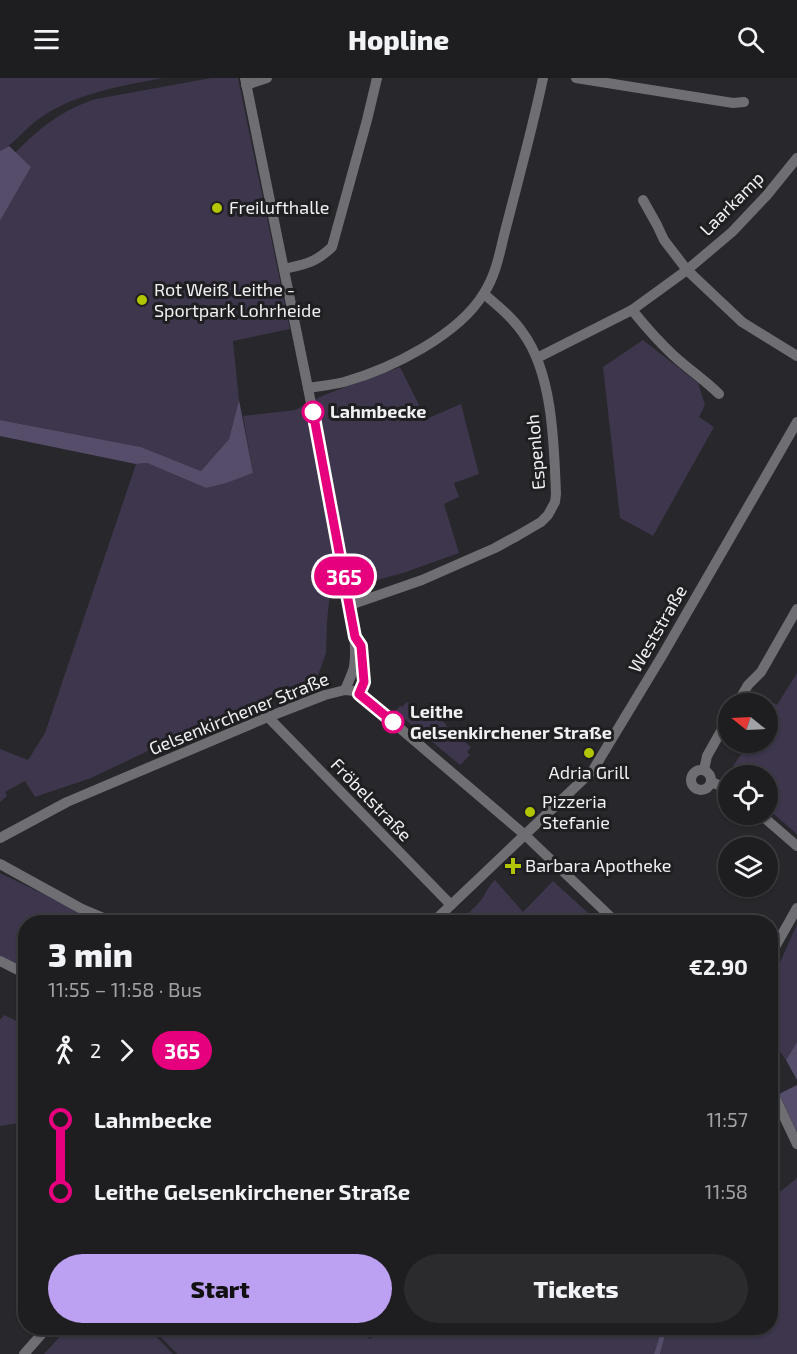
<!DOCTYPE html>
<meta charset="utf-8">
<style>
:root{--surface:#1e1d20;--page:#2b2a2d;--text:#f1f3f6;--muted:#a1a2a5;--line:#3c3b3e;--accent:#bca0f2}
body{margin:0;font-family:"Exo 2",sans-serif;background:var(--page);color:var(--text);height:100vh;display:flex;flex-direction:column;font-size:22px;white-space:nowrap}
*{box-sizing:border-box;margin:0}
p{font-size:20px;color:var(--muted)}
.icon{flex:none;width:33px;height:33px;fill:none;stroke:currentColor;stroke-width:2;stroke-linecap:round;stroke-linejoin:round}
.map{position:relative;flex:1;overflow:hidden}
.details{position:absolute;left:18px;top:837px;width:760px;height:420px;display:flex;flex-direction:column;background:var(--surface);border-radius:24px;box-shadow:0 2px 4px #0004,0 0 0 2px var(--line)}
.details>*{flex:none}
.badge{padding:0 12px;border-radius:20px;font-size:21px;line-height:39px}
.needle{width:39px;rotate:288deg}
.buttons{position:absolute;left:718px;top:615px;display:grid;gap:12px}
.buttons a{display:grid;place-items:center;width:60px;height:60px;border-radius:50%;background:var(--surface);box-shadow:0 2px 4px #0004,0 0 0 2px var(--line);font-size:30px}
.map>.badge{position:absolute;translate:-50% -50%;box-shadow:0 0 0 3px #fff}
.legs{display:flex;align-items:center;gap:9px;height:66px;padding:0 30px;font-size:20px}
.legs p{margin-inline-start:auto}
.summary{display:flex;align-items:center;justify-content:space-between;height:102px;padding:0 30px}
h1{font-size:33px;font-weight:800;line-height:45px}
.action{display:flex;gap:12px;margin-top:auto;padding:12px 30px}
.action a{flex:1;height:69px;border-radius:36px;background:var(--accent);color:#111;font-size:24px;font-weight:800;line-height:69px;text-align:center}
.action a+a{background:var(--page);color:var(--text)}
ul{padding:0 30px;list-style:none}
li{display:flex;align-items:center;gap:21px;height:72px;font-size:22px}
li i{display:grid;place-items:center;width:9px;height:100%;margin:0 8px;background:currentColor}
li i::after{content:'';width:15px;height:15px;margin:-8px;border:4px solid;border-radius:50%;background:var(--surface)}
li p{margin-inline-start:auto}
li:first-child i{background:linear-gradient(#0000 50%,currentColor 0)}
li:last-child i{background:linear-gradient(currentColor 50%,#0000 0)}
header{display:flex;justify-content:space-between;align-items:center;height:78px;padding:0 30px;background:var(--surface);font-size:27px;font-weight:800}
.map>svg:first-child{display:block}
</style>
<header><svg class="icon" aria-label="menu" viewBox="0 0 24 24"><path d="M4 6h16M4 12h16M4 18h16"/></svg>Hopline<svg class="icon" aria-label="search" viewBox="0 0 24 24"><circle cx="10" cy="10" r="6"/><path d="M15 15l6 6"/></svg></header>
<div class="map">
<svg width="797" height="1276" viewBox="0 0 797 1276">
<rect width="100%" height="100%" fill="#28272b"/>
<g fill="#3d364c">
<path d="M0,0H163C121,8 76,15 40,40C25,50 16,65 0,73Z"/>
<path d="M211,0H238L290,251L233,263L239,322L229,361L201,393L141,369L0,342V143L31,89L15,75C39,50 63,31 96,21Z"/>
<path d="M643,262L698,305L705,327L699,339L714,349L653,458L620,440L603,289Z"/>
<path d="M400,289L426,341L461,326L479,396L454,405L459,419L444,426L459,475L403,495L330,515L327,543L326,575L317,600L169,663L91,700L35,719L25,703L5,714L7,718L0,724V671L28,682L45,655L136,386L147,385L206,410L253,395L243,338L295,332L324,317Z"/>
<path d="M797,595V756L768,731V698L742,697L743,695L733,688L749,665L768,664V633L773,625L777,627Z"/>
<path d="M407,624L425,639L444,644L448,650L471,669L467,674L470,677L460,687L395,633L400,628L402,629Z"/>
<path d="M0,795L99,843V844H26L25,879L17,887L0,878Z"/>
<path d="M495,802L523,834L553,803L598,844H455C465,838 474,831 481,822C486,815 488,808 495,802Z"/>
<path d="M797,846V964L786,982L775,967L771,968V905Z"/>
<path d="M4,937L25,947L26,1044L0,1048V942Z"/>
<path d="M797,1100V1276H660L667,1250H771V1121Z"/>
<path d="M68,1250H148L173,1276H44Z"/>
<path d="M152,1250H358L370,1261L380,1250H662L654,1276H177Z"/>
</g>
<g fill="#564d6b">
<path d="M9,68L31,89L0,143V73Z"/>
<path d="M239,322L253,395L226,405L206,410L147,385L136,386L0,358V342L141,369L201,393L229,361Z"/>
<path d="M797,964V1002L786,982Z"/>
<path d="M797,1007V1054L779,1016Z"/>
<path d="M662,1250H667L660,1276H654Z"/>
</g>
<g fill="none" stroke-linecap="round" stroke-linejoin="round">
<g stroke="#6f6e72" stroke-width="10">
<path d="M245,0L308,310L350,527C353,546 357,569 354,589C352,597 348,604 345,612"/>
<path d="M576,0L733,25L744,24"/>
<path d="M246,7L267,0"/>
<path d="M643,122L657,147L664,162L687,192L742,244L797,278"/>
<path d="M284,191C306,186 315,185 332,169L367,42L377,0"/>
<path d="M632,232C645,248 658,263 673,277C688,291 705,302 719,316"/>
<path d="M537,280L632,232L687,192L732,154L767,117L797,80"/>
<path d="M308,310C320,308 332,307 344,304C390,291 458,258 484,215C498,194 501,166 508,142C520,95 533,48 543,0"/>
<path d="M350,527L422,502L495,470L517,458L541,444L548,437L555,424L556,416C554,367 553,296 523,255C513,240 498,228 484,216"/>
<path d="M355,560L361,568L364,592V604L359,616"/>
<path d="M737,626L748,607L761,594L797,531"/>
<path d="M268,639L451,827"/>
<circle cx="701" cy="702" r="10"/>
<path d="M704,692L707,678L729,639"/>
<path d="M711,704L729,711"/>
<path d="M760,736L797,768"/>
<path d="M0,760L67,724L268,639L325,617L345,612L354,613L368,623L525,757L616,844"/>
<path d="M0,786L80,830L113,844"/>
<path d="M433,844L593,692L662,578L797,344"/>
<path d="M771,876L797,830"/>
<path d="M0,883L26,896"/>
<path d="M771,1011L797,1066"/>
<path d="M24,1276L47,1250"/>
</g>
</g>
<g fill="none" stroke-linecap="round" stroke-linejoin="round">
<g stroke="#fff" stroke-width="14">
<path id="line-1" d="M313,334L355,559L361,568L364,604L359,616L393,644"/>
</g>
<use href="#line-1" stroke="#e6007e" stroke-width="9"/>
</g>
<g fill="#b1c500" stroke="#1f1e21" stroke-width="2">
<circle cx="217" cy="130" r="6"/>
<circle cx="142" cy="222" r="6"/>
<circle cx="589" cy="675" r="6"/>
<circle cx="530" cy="734" r="6"/>
<path d="M510 779h6v6h6v6h-6v6h-6v-6h-6v-6h6z"/>
</g>
<g fill="#fff" stroke="#e6007e" stroke-width="3">
<circle cx="313" cy="334" r="10"/>
<circle cx="393" cy="644" r="10"/>
</g>
<g text-anchor="middle" stroke-width="6" stroke-linejoin="round" paint-order="stroke">
<g font-size="18" fill="#f0eff1" stroke="#1f1e21">
<text transform="translate(732 126) rotate(-45)" y="6">Laarkamp</text>
<text transform="translate(536 374) rotate(-95)" y="6">Espenloh</text>
<text transform="translate(658 551) rotate(-60)" y="6">Weststraße</text>
<text transform="translate(239 636) rotate(-22)" y="6">Gelsenkirchener Straße</text>
<text transform="translate(371 722) rotate(46)" y="6">Fröbelstraße</text>
</g>
<g font-size="18" fill="#f0eff1" stroke="#1f1e21" text-anchor="start">
<text x="229" y="136">Freilufthalle</text>
<text x="154" y="218">Rot Weiß Leithe -<tspan x="154" dy="21">Sportpark Lohrheide</tspan></text>
<text x="589" y="701" text-anchor="middle">Adria Grill</text>
<text x="542" y="730">Pizzeria<tspan x="542" dy="21">Stefanie</tspan></text>
<text x="525" y="794">Barbara Apotheke</text>
</g>
<g font-size="18" font-weight="bold" fill="#f0eff1" stroke="#1f1e21" text-anchor="start">
<text x="330" y="340">Lahmbecke</text>
<text x="410" y="640">Leithe<tspan x="410" dy="21">Gelsenkirchener Straße</tspan></text>
</g>
</g>
</svg>
<div class="buttons">
<a><svg class="needle" viewBox="-14 -14 28 28"><path d="M0-13l5 13h-10z" fill="#e53935"/><path d="M0 13l5-13h-10z" fill="#a1a2a5"/></svg></a>
<a><svg class="icon" aria-label="locate" viewBox="0 0 24 24"><circle cx="12" cy="12" r="6"/><path d="M12 2v4M12 18v4M2 12h4M18 12h4"/></svg></a>
<a><svg class="icon" aria-label="layers" viewBox="0 0 24 24"><path d="M12 4l9 5-9 5-9-5zM3 14l9 5 9-5"/></svg></a>
</div>
<b class="badge" style="left:344px;top:498px;background:#e6007e;color:#fff">365</b>
<section class="details">
<div class="summary"><div><h1>3 min</h1><p>11:55 – 11:58 · Bus</p></div><b>€2.90</b></div>
<div class="legs"><svg class="icon" aria-label="walk" viewBox="0 0 24 24"><circle cx="13" cy="4" r="2"/><path d="M13 8l-2 6 4 7M11 14l-3 7M7 12l3-4h3l4 4"/></svg>2<svg class="icon" aria-label="forward" viewBox="0 0 24 24"><path d="M9 5l7 7-7 7"/></svg><b class="badge" style="background:#e6007e;color:#fff">365</b></div>
<ul>
<li><i style="color:#e6007e"></i><b>Lahmbecke</b><p>11:57</p></li>
<li><i style="color:#e6007e"></i><b>Leithe Gelsenkirchener Straße</b><p>11:58</p></li>
</ul>
<div class="action"><a>Start</a><a>Tickets</a></div>
</section>
</div>
